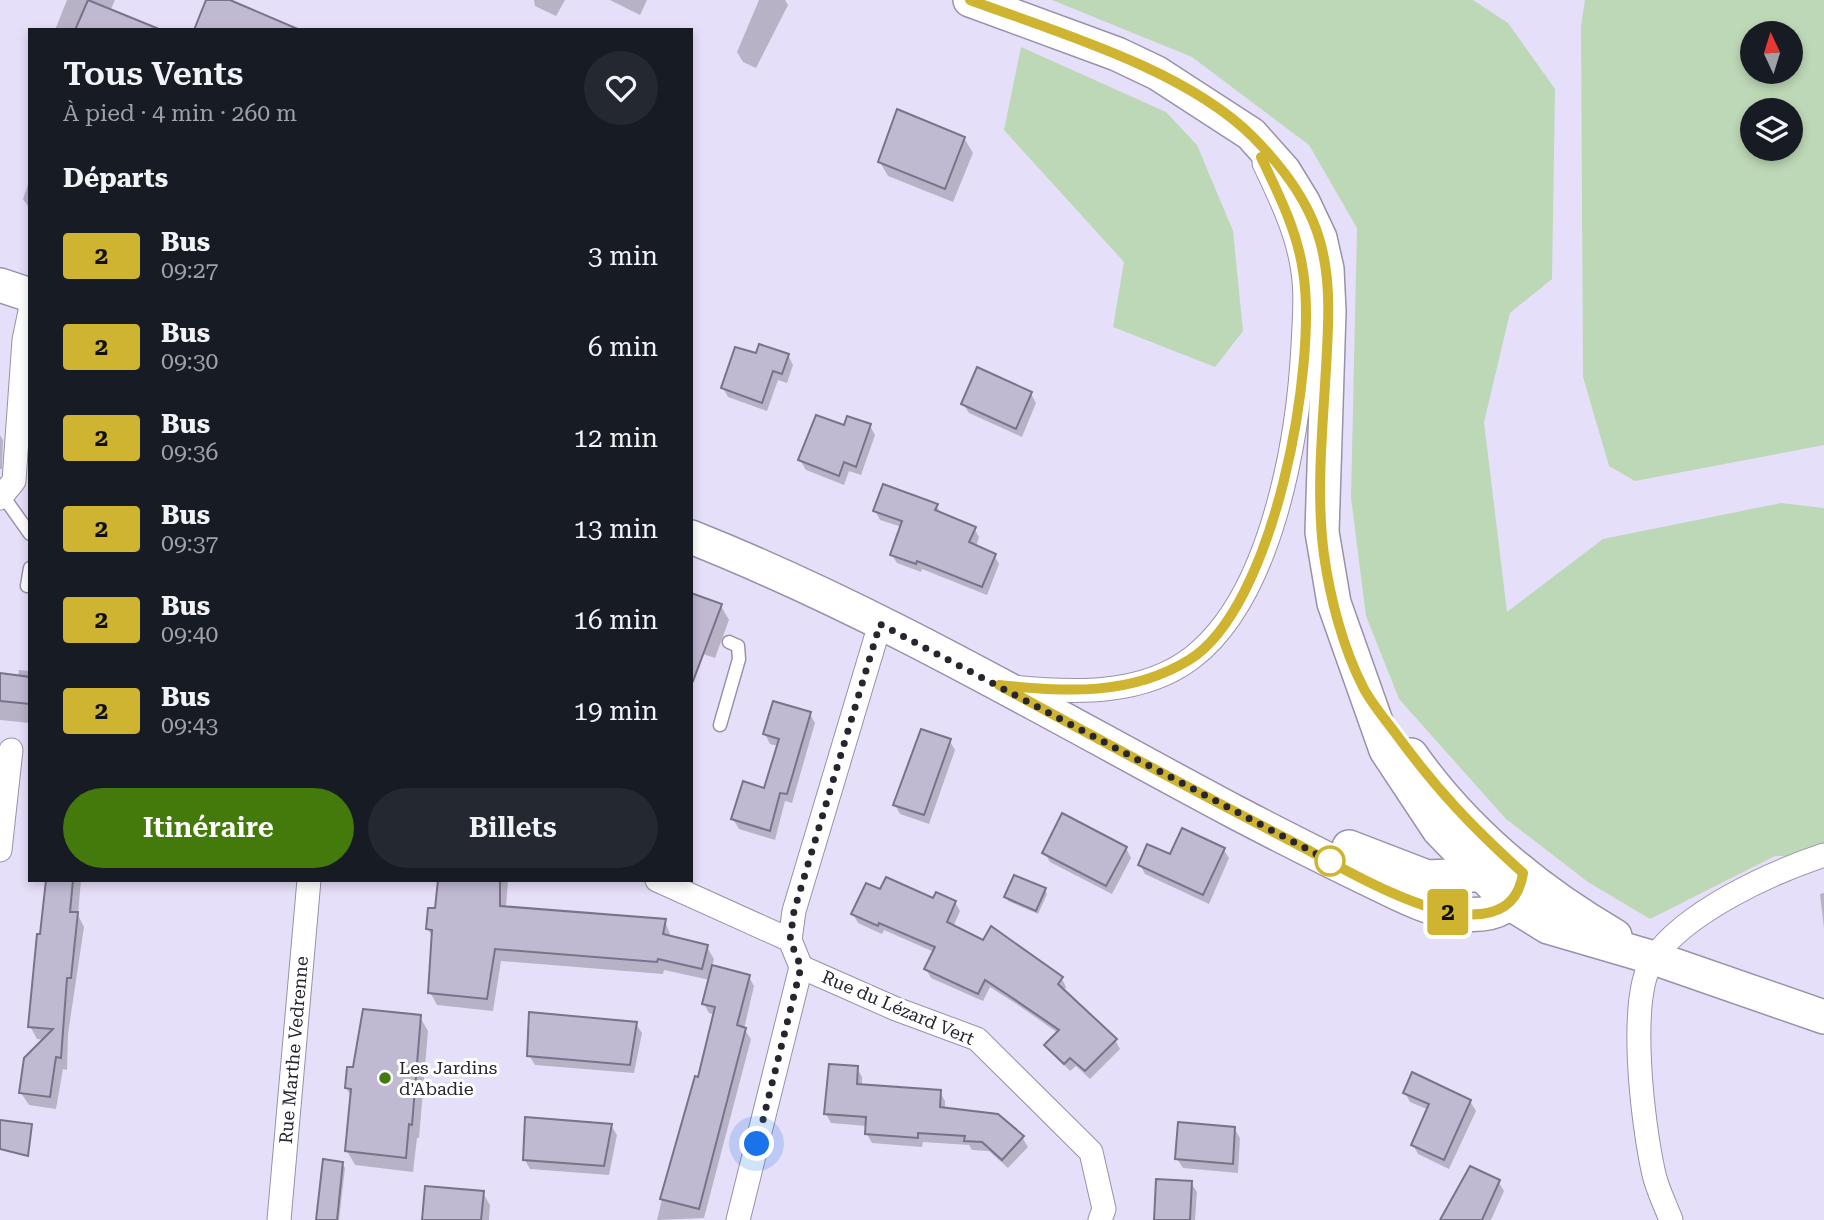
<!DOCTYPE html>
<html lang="fr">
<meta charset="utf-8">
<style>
:root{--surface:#171b24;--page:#242831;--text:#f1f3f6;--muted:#9ea1a6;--accent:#447a0b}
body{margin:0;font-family:"Roboto Serif",serif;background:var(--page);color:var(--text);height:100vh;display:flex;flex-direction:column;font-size:26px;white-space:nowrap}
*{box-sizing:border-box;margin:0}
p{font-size:23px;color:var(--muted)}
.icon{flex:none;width:38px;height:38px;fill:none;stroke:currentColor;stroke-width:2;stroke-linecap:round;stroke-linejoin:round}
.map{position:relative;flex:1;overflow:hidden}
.drawer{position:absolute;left:28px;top:28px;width:665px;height:854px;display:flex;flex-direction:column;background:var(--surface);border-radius:0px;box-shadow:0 4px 10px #0003}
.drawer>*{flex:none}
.badge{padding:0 14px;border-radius:5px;font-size:24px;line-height:46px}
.needle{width:46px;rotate:356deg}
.buttons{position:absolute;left:1740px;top:21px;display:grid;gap:14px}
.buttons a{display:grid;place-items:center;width:63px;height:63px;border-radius:50%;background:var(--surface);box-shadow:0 4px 10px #0003;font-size:35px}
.you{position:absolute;width:35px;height:35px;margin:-18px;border:5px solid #fff;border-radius:50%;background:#1a73e8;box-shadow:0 0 0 10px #1a73e833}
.map>.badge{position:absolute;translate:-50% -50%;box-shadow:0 0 0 4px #fff}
h2{padding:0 35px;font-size:26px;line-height:63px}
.round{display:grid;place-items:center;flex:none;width:74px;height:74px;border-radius:37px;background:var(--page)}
.overview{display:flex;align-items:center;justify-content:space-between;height:119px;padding:0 35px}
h1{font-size:33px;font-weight:600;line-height:52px}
.cta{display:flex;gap:14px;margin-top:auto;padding:14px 35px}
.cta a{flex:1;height:80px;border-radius:42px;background:var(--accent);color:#fff;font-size:28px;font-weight:600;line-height:80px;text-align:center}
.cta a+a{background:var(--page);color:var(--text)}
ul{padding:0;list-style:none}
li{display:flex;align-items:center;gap:21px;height:91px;padding:0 35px}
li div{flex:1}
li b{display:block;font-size:26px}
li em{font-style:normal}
li .badge{min-width:77px;font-weight:700;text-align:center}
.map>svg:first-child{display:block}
</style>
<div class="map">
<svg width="1824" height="1220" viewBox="0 0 1824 1220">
<rect width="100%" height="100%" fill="#e6dff9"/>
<g fill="#bdd8b6" fill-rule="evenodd">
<path d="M1052,0H1473L1508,23L1555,89L1552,279L1510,313L1484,422L1507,612L1603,539L1781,503L1824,508V857L1775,856L1650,919L1588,882L1506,819L1399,699L1366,616L1351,498L1357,228L1309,145L1192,57Z"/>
<path d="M1585,0H1824V445L1635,481L1609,466L1583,377L1581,26ZM1752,33H1790V72H1752ZM1752,110H1790V149H1752Z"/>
<path d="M1021,47L1166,112L1197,145L1233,231L1243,331L1215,367L1113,327L1124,262L1004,130Z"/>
</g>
<g fill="#0003">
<path d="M67,0H115L110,11L157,30H55Z"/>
<path d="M534,0H565L556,16L535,6Z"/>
<path d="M610,0H647L640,15Z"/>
<path d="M759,0H785L788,5L756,68L743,62L737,52Z"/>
<path d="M964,138L973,153L953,202L888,176L880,162Z"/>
<path d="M30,179V209L23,199Z"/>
<path d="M757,355H788L793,365L787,383L778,380L767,411L728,397L723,388Z"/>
<path d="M1031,394L1036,403L1022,437L969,413L963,404Z"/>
<path d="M870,426L875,435L861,475L849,471L844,485L806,470L800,460L845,427Z"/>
<path d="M0,435L3,440L2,469H0Z"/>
<path d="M936,505L942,515L974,528L979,537L976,547L994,555L999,564L987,595L922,569L921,572L897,563L892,555L902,527L880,520L875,511Z"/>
<path d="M721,606L729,620L715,658L691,650Z"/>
<path d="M19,670L30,671V723L0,720V675L18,677Z"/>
<path d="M810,714L815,723L792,803L785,801L775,840L739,829L733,819L765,790L778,746L770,744L765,734Z"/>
<path d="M949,740L955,750L929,824L900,814L895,805Z"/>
<path d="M1126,848L1131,858L1112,894L1050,862L1044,852Z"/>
<path d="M1223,849L1229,858L1209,904L1145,874L1140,865L1171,856Z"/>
<path d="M48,880H81L78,915L84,927L68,1034L67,1070L63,1069L56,1109L29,1105L21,1093L45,1040L37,1039L30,1026Z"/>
<path d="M443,880H508L506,908L665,921L671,937L707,947L714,959L712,967L749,977L754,986L744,1029L751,1039L704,1218L657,1220L671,1161L675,1162L715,1015L709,1013L704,1004L710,980L664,970L663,974L501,961L493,1011L437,1005L430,992L434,939L427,928L436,910Z"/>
<path d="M1045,890L1047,894L1038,914L1008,901L1006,896Z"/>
<path d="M881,892L955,902L960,911L953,927L1062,979L1066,987L1063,992L1115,1040L1120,1049L1090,1079L1076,1066L1070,1071L1046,1046L1058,1033L1018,1005L990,987L983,1001L931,978L926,969L934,952L884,930L882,934L858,923L853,914Z"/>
<path d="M1824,893V928L1820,894Z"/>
<path d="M420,1017L428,1031L419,1138H417L413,1172L355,1165L347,1151L352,1097L346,1088L355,1069Z"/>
<path d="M636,1024L642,1033L634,1073L535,1065L529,1055Z"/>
<path d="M857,1068L862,1077V1086L940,1092L945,1101V1109L1022,1137L1028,1147L1008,1168L989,1151L972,1150L969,1145L923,1142L922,1147L872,1143L867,1134V1126L831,1123L826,1114Z"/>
<path d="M1405,1093L1470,1101L1476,1111L1449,1169L1418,1154L1413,1145L1429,1110L1410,1102Z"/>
<path d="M611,1125L617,1135L609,1175L530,1169L525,1160Z"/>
<path d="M1234,1128L1240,1138L1238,1173L1183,1168L1177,1159Z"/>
<path d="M342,1164L345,1168L339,1220H318Z"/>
<path d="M1498,1181L1504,1191L1491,1220H1450Z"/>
<path d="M1191,1183L1197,1192L1195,1220H1155Z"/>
<path d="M427,1188L483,1193L490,1205L489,1220H422Z"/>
</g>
<g fill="#bfb9d2" stroke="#79738a" stroke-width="2">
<path d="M88,0L159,29V30H75Z"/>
<path d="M206,0H230L300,30H194Z"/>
<path d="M897,109L965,137L945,189L878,162Z"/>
<path d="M759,344L789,354L782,374L773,371L762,403L721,388L735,347L756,353Z"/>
<path d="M977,367L1032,392L1016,429L961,404Z"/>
<path d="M816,415L844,425L847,416L871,424L856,467L844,462L839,476L798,460Z"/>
<path d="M883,484L938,504L935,510L976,527L969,542L996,554L982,587L917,561L916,564L890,555L902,521L873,511Z"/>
<path d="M691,593L722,604L693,681L691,680Z"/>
<path d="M0,673L30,677V704L0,701Z"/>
<path d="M773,701L811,712L787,794L780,793L770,831L731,819L743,781L764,788L779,739L763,734Z"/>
<path d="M921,729L951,739L924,815L893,805Z"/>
<path d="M1062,813L1127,847L1106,886L1042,853Z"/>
<path d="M1182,828L1225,848L1203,895L1138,865L1147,844L1170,854Z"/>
<path d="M1014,875L1046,888L1036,911L1004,897Z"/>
<path d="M886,877L933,898L936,892L956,901L947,922L983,940L991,926L1063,977L1058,984L1117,1039L1085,1071L1070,1058L1064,1064L1044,1045L1059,1030L1011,997L985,980L978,994L924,969L935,947L879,923L878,926L851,914L866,883L880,889Z"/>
<path d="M46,880H73L70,912H78L71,978H67L61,1058L56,1057L50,1097L19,1093L24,1058L53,1029L28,1027L37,934H40Z"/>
<path d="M438,880H500V906L666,919L663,934L708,945L702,969L658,959L657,962L495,949L487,999L428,993L432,930L426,929L428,908H435Z"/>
<path d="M712,965L750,975L737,1025L746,1028L699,1209L660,1199L695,1076L698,1077L715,1007L702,1004Z"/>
<path d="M363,1009L421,1015L412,1125L409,1124L406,1158L345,1151L351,1089L345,1088L347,1067H353Z"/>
<path d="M529,1012L637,1022L630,1065L527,1056Z"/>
<path d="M829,1064L858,1066L857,1084L941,1090L940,1107L998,1114L1024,1136L1002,1160L982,1142L964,1141L965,1136L918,1133V1138L865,1134L866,1117L824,1114Z"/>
<path d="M1412,1072L1471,1100L1444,1160L1411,1145L1429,1104L1403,1093Z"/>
<path d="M525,1117L612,1124L604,1166L523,1160Z"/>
<path d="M0,1120L32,1124L28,1156L0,1149Z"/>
<path d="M1178,1122L1235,1127L1233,1164L1175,1159Z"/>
<path d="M323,1159L343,1162L337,1220H316Z"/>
<path d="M1470,1166L1500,1180L1482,1220H1440Z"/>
<path d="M1156,1179L1192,1181L1190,1220H1154Z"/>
<path d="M425,1186L484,1191L481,1220H422Z"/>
</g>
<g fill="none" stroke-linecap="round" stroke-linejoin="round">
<g stroke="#9891a9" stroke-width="15">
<g id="lane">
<path d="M3,496L30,534"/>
<path d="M27,586L30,568"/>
<path d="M720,725L739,659L738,646L729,642"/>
</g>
</g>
<g stroke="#9891a9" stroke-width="25">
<g id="street">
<path d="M0,498L14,481L24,340L30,311"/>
<path d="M1014,687C1073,693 1143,696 1193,657C1272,595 1298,440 1303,346C1304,321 1307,296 1303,272C1298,233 1280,197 1264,163"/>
<path d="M0,850L11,750"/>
<path d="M657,880L790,940"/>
<path d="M801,967L896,1009L977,1039L1091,1152L1104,1209L1100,1220"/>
<path d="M279,1220L309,880"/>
<path d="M738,1220L801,967L790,940L794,911L880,624"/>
<path d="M1671,1220C1665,1204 1656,1187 1653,1170C1643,1124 1627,998 1653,959C1685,912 1770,873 1824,855"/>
</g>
</g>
<g stroke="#9891a9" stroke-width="36">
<g id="secondary">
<path d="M970,0L1117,54L1157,73L1251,134L1284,171L1303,202L1320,238L1327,269L1329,311L1322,532L1334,603L1386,750L1439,830L1511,904L1548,927L1654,958L1824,1017"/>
<path d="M0,285L30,295"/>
<path d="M691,537C880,612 1056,717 1235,812C1281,836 1326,859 1372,881C1401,895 1430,911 1462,914C1495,917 1518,907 1523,873"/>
<path d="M1411,755C1464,830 1536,890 1615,936"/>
<path d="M1349,847L1427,877L1496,874"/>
</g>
</g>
<use href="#lane" stroke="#fff" stroke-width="12"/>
<use href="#street" stroke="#fff" stroke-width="23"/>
<use href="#secondary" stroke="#fff" stroke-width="33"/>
</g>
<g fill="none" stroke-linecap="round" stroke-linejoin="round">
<g stroke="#fff" stroke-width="16">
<path id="line" d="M970,0C1059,33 1184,69 1252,136C1281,165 1309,202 1320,241C1330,277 1329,313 1327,349C1324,417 1315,488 1324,555C1330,598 1343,648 1363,687C1371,703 1385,719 1396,734C1437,790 1471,826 1523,873C1518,907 1494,917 1461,914C1410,909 1337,865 1291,841C1193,790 1096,738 999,685C1066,692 1130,696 1189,660C1275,607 1318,364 1303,271C1297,230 1278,193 1261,157"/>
</g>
<use href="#line" stroke="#ceb431" stroke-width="10"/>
<path stroke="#27252e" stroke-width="7" stroke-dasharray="0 12.6" d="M757,1144L801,967L790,940L794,911L880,624L1330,861"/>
</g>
<circle fill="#fff" stroke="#ceb431" stroke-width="3.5" cx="1330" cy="861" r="14"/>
<circle fill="#447a0b" stroke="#fff" stroke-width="2.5" cx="385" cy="1078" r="7"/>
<g text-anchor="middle" stroke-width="6" stroke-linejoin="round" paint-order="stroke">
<g font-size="18" fill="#27252e" stroke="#fff">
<text transform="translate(898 1008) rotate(23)" y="6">Rue du Lézard Vert</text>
<text transform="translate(294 1050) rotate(-85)" y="6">Rue Marthe Vedrenne</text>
</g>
<g font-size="18" fill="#27252e" stroke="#fff" text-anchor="start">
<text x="399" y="1074">Les Jardins<tspan x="399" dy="21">d'Abadie</tspan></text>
</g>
</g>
</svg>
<div class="buttons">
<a><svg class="needle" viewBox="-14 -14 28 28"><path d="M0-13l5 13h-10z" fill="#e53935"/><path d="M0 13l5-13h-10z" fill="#9ea1a6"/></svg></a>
<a><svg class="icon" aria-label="layers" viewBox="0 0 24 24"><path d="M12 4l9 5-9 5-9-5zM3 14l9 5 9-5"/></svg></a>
</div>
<div class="you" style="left:757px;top:1144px"></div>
<b class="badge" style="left:1448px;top:912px;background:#ceb431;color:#111">2</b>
<section class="drawer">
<div class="overview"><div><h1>Tous Vents</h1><p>À pied · 4 min · 260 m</p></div><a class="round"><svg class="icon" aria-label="heart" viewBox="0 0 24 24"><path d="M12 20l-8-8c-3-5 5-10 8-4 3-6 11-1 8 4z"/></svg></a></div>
<h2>Départs</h2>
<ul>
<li><span class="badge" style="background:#ceb431;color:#111">2</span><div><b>Bus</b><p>09:27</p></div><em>3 min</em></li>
<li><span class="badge" style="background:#ceb431;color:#111">2</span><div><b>Bus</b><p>09:30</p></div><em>6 min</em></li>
<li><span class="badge" style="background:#ceb431;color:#111">2</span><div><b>Bus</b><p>09:36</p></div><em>12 min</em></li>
<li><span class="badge" style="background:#ceb431;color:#111">2</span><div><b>Bus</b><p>09:37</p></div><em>13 min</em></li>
<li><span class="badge" style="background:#ceb431;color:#111">2</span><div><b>Bus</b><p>09:40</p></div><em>16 min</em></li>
<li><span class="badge" style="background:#ceb431;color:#111">2</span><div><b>Bus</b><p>09:43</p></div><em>19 min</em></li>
</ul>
<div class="cta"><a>Itinéraire</a><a>Billets</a></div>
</section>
</div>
